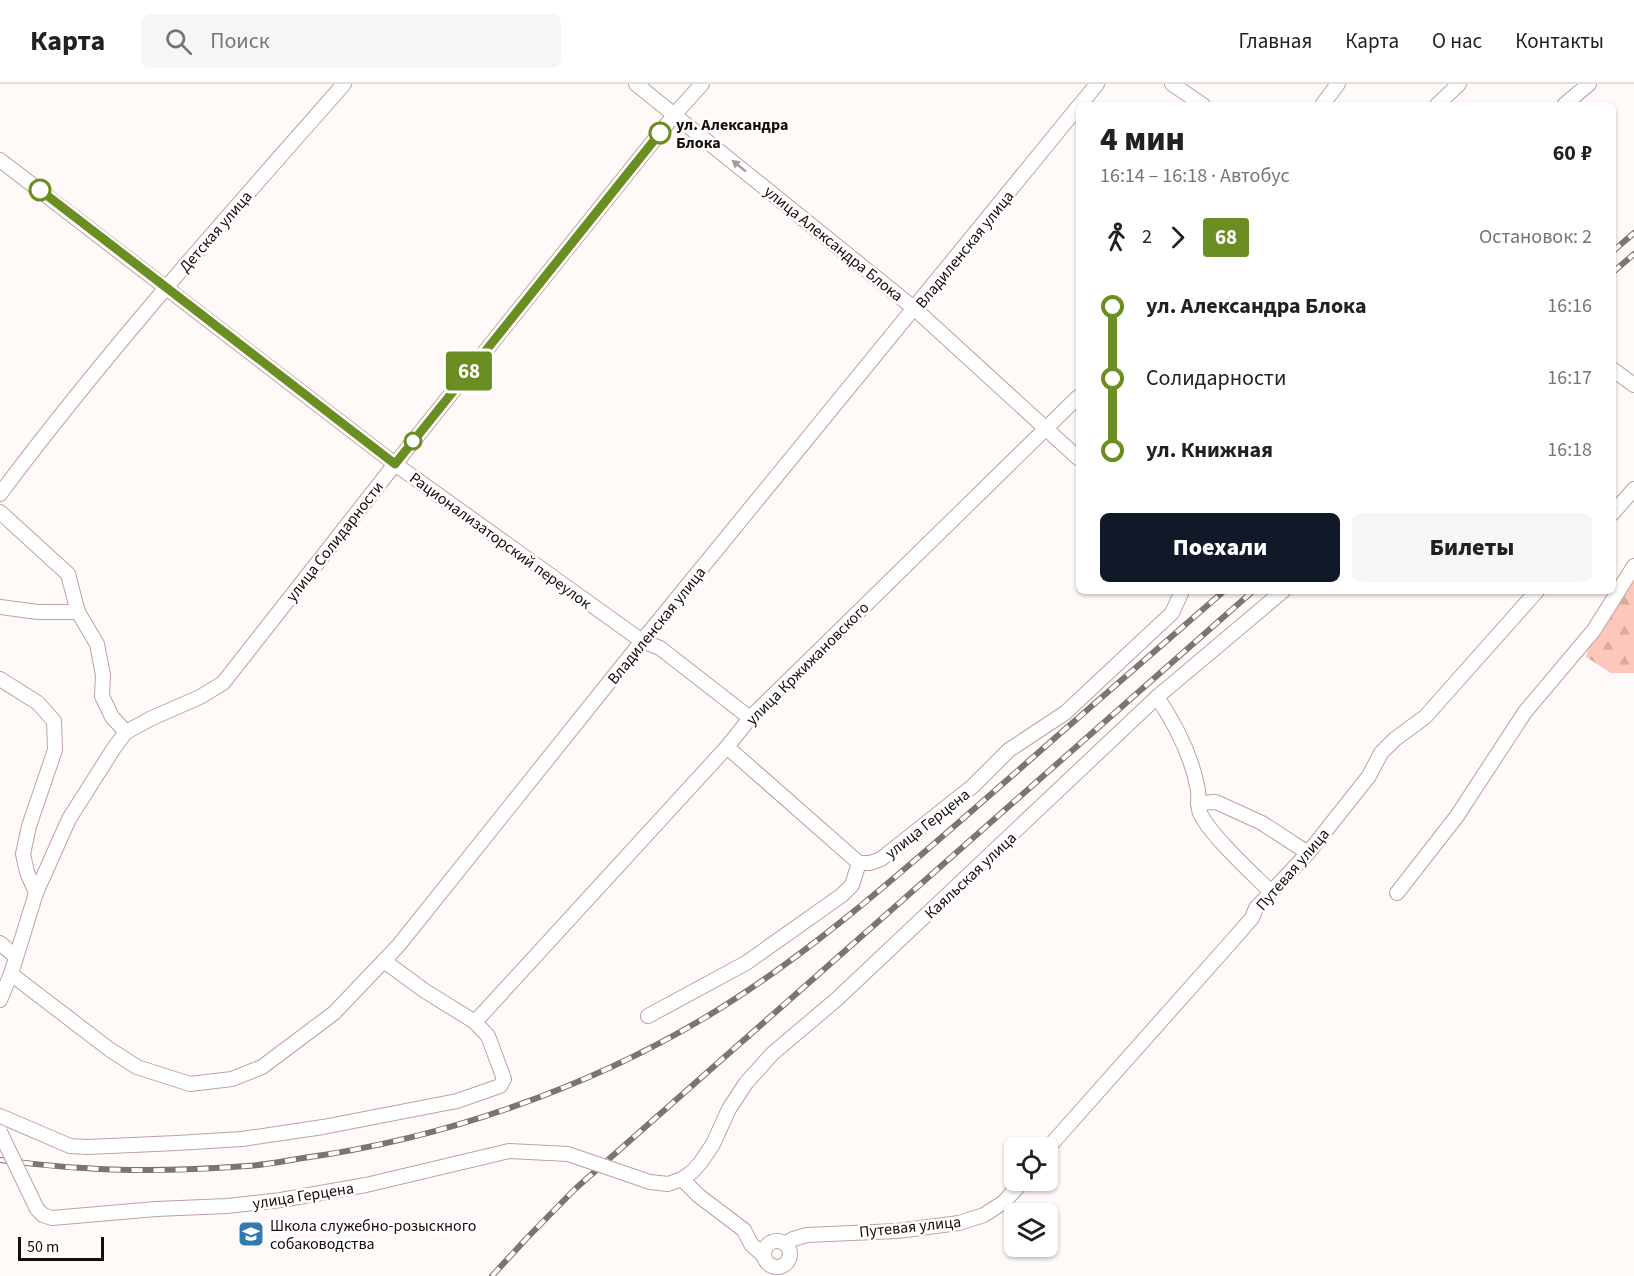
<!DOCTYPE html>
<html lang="ru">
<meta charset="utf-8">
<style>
:root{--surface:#fff;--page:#f6f6f6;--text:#202124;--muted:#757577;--line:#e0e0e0;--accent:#111827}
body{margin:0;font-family:"Source Sans 3",sans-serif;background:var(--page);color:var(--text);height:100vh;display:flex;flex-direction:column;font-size:22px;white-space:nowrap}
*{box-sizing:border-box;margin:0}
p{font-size:20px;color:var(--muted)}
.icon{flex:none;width:33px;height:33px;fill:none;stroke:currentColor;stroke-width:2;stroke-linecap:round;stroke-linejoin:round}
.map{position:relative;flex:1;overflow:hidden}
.drawer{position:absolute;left:1076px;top:18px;width:540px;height:492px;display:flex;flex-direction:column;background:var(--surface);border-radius:9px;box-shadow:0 2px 4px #0004}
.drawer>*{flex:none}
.badge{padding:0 12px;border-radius:4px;font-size:21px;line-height:39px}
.fabs{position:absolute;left:1004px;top:1053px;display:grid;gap:12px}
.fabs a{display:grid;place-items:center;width:54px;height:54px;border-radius:9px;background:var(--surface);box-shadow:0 2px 4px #0004;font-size:30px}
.scale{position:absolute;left:18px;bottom:15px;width:86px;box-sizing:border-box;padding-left:6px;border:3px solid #150d0a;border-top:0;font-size:16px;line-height:21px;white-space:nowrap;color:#150d0a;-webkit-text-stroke:4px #fff;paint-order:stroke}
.map>.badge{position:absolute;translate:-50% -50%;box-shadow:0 0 0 3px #fff}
.legs{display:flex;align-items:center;gap:9px;height:66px;padding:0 24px;font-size:20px}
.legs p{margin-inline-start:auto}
.head{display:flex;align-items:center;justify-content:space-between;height:102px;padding:0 24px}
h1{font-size:33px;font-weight:800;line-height:45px}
.action{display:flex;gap:12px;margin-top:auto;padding:12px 24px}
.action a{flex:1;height:69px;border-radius:9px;background:var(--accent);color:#fff;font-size:24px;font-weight:800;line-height:69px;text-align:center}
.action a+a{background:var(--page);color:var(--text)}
ul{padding:0 24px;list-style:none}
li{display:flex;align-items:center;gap:21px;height:72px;font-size:22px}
li i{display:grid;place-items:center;width:9px;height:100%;margin:0 8px;background:currentColor}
li i::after{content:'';width:15px;height:15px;margin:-8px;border:4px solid;border-radius:50%;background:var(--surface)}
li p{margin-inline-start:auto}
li:first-child i{background:linear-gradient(#0000 50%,currentColor 0)}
li:last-child i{background:linear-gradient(currentColor 50%,#0000 0)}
header{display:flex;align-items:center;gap:36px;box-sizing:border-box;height:84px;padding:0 30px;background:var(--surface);border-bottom:2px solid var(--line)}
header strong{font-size:28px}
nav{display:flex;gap:33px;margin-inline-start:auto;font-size:21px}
.search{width:420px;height:54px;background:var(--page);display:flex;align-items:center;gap:15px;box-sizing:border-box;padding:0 21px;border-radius:9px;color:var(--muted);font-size:22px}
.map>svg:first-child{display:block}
</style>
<header>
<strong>Карта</strong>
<div class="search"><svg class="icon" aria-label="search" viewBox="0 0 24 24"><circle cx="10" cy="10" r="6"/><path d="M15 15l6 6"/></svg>Поиск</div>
<nav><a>Главная</a><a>Карта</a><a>О нас</a><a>Контакты</a></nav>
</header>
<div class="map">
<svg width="1634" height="1192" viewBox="0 0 1634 1192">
<defs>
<pattern id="forest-firs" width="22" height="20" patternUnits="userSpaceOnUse" patternTransform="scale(1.5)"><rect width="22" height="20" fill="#fdc8bb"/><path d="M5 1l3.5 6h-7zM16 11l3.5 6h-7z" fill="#d8ab9f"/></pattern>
</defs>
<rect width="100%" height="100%" fill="#fff9f8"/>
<path fill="url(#forest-firs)" d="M1634,491V589H1611L1586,573L1590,558Z"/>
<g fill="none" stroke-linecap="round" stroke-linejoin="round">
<g stroke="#bda39c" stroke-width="16">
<g id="minor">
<path d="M636,0L915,225L1078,374"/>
<path d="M1172,0L1203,21"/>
<path d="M1080,21L1097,0"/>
<path d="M1322,21L1338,0"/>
<path d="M1437,21L1459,0"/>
<path d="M1564,21L1589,0"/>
<path d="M0,76L395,380L642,557L660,564L750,634"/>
<path d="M1612,285L1634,301"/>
<path d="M0,410C107,267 226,134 344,0"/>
<path d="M0,428L68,490L78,528L97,560L103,591L102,612L112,633L126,648"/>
<path d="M1612,430L1634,405"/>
<path d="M0,523L38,528H78"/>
<path d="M0,595L38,619L54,637L55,666L29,742L23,770L27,788L36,809"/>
<path d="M1157,613C1176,641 1192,673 1198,706C1199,713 1197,721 1200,729C1210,751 1252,789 1271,808"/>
<path d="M727,663L859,779"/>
<path d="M1198,719L1216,718L1262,739L1308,769"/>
<path d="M1397,809L1457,732L1525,628L1594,546L1634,482"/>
<path d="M0,859L16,873"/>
<path d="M11,890L109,965L137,983L190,1000L232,995L262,983L334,929L398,862L642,557L1078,23"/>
<path d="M0,916L11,890L36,809L69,735L114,664L126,648L152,634L200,613L223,599L395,380L675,30L702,0"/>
<path d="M648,932L746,879L842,811L852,801L859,779H870L881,775L973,702L1009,666L1065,629L1172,529L1182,507"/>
<path d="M475,938L727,663L750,634L1078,313"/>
<path d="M0,1032L70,1062L88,1063L177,1059L242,1055L323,1043L457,1017L500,1002L504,995L488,952L475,938L425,907L384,877"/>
<path d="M1047,1065L1231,858L1252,834L1256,824L1308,769L1369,692L1381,669L1395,655L1425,633L1537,507"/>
<path d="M682,1095L692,1088L701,1078L713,1060L729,1025L746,999L772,970L837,915L1157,613L1283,507"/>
<path d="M650,1098L668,1100L682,1095L699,1112L744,1146L751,1160L764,1172"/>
<path d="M37,1125L43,1131L52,1134L156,1125L227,1122L281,1116L366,1101L509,1067L568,1070"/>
<circle cx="777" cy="1170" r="13"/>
<path d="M785,1160L793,1155L807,1151L897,1147L959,1139L984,1131L1004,1118L1024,1096"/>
</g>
</g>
<use href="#minor" stroke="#fff" stroke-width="14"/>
<g stroke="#7b7472" stroke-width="6">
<g id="rail">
<path d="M1612,168L1634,149"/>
<path d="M1612,189L1634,170"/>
<path d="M0,1076C28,1079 56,1083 84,1084C138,1088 193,1086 247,1082C265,1081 284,1077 303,1074C441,1055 586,1005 706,933C803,875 889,799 974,725C1057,652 1140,580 1224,507"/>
<path d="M492,1192L526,1155L575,1105L1253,507"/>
</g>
</g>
<use href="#rail" stroke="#fff" stroke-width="4" stroke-dasharray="11" stroke-linecap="butt"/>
<g stroke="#bda39c" stroke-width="16" stroke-linecap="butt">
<g id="minor-bridge">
<path d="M0,1048L37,1125"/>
<path d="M568,1070L650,1098"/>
</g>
</g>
<use href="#minor-bridge" stroke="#fff" stroke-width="14"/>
</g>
<defs><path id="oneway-solid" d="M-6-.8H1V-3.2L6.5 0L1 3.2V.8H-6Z" transform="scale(1.5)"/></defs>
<use fill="#a19e9d" href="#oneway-solid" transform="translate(739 82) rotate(-141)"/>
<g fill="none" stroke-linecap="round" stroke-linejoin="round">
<g stroke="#fff" stroke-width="14">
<path id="line-1" d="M40,106L395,380L660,49"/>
</g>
<use href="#line-1" stroke="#6b8e23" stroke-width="9"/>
</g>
<defs>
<g id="school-square" transform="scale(1.35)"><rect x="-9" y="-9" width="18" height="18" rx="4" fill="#3279ae" stroke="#fff"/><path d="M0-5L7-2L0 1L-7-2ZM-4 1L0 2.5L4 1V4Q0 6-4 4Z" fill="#fff"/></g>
</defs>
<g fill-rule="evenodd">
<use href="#school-square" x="251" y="1150"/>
</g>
<g fill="#fff" stroke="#6b8e23" stroke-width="3">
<circle cx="660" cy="49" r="10"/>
<circle cx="40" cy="106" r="10"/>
<circle cx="413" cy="357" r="8"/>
</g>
<g text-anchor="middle" stroke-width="5" stroke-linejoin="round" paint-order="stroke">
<g font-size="16" font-weight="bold" fill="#150d0a" stroke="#fff" text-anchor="start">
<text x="676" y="46">ул. Александра<tspan x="676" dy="18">Блока</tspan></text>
</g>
<g font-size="16" fill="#150d0a" stroke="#fff">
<text transform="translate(215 147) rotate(-49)" y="6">Детская улица</text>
<text transform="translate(834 159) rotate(39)" y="6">улица Александра Блока</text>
<text transform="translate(964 165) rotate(-51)" y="6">Владиленская улица</text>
<text transform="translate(501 456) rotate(36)" y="6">Рационализаторский переулок</text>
<text transform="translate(334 457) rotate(-52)" y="6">улица Солидарности</text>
<text transform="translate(656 541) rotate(-51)" y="6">Владиленская улица</text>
<text transform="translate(807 579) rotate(-45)" y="6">улица Кржижановского</text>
<text transform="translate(927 739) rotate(-38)" y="6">улица Герцена</text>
<text transform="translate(1292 785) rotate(-49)" y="6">Путевая улица</text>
<text transform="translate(970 791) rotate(-43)" y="6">Каяльская улица</text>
<text transform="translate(303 1111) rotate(-9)" y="6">улица Герцена</text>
<text transform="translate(910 1142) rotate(-6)" y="6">Путевая улица</text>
</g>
<g font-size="16" fill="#150d0a" stroke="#fff" text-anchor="start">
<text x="270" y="1147">Школа служебно-розыскного<tspan x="270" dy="18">собаководства</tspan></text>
</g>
</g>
</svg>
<div class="fabs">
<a><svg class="icon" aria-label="locate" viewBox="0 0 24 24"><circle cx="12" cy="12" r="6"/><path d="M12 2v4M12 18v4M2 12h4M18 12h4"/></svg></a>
<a><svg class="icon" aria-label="layers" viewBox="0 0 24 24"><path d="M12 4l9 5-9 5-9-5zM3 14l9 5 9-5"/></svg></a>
</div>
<div class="scale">50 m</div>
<b class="badge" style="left:469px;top:287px;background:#6b8e23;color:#fff">68</b>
<section class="drawer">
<div class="head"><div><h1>4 мин</h1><p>16:14 – 16:18 · Автобус</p></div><b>60 ₽</b></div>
<div class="legs"><svg class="icon" aria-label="walk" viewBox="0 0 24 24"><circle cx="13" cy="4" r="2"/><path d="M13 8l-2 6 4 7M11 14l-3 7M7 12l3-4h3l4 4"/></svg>2<svg class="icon" aria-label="forward" viewBox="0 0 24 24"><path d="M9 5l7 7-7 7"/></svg><b class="badge" style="background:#6b8e23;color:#fff">68</b><p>Остановок: 2</p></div>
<ul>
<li><i style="color:#6b8e23"></i><b>ул. Александра Блока</b><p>16:16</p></li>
<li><i style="color:#6b8e23"></i><span>Солидарности</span><p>16:17</p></li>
<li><i style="color:#6b8e23"></i><b>ул. Книжная</b><p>16:18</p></li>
</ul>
<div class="action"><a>Поехали</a><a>Билеты</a></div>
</section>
</div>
